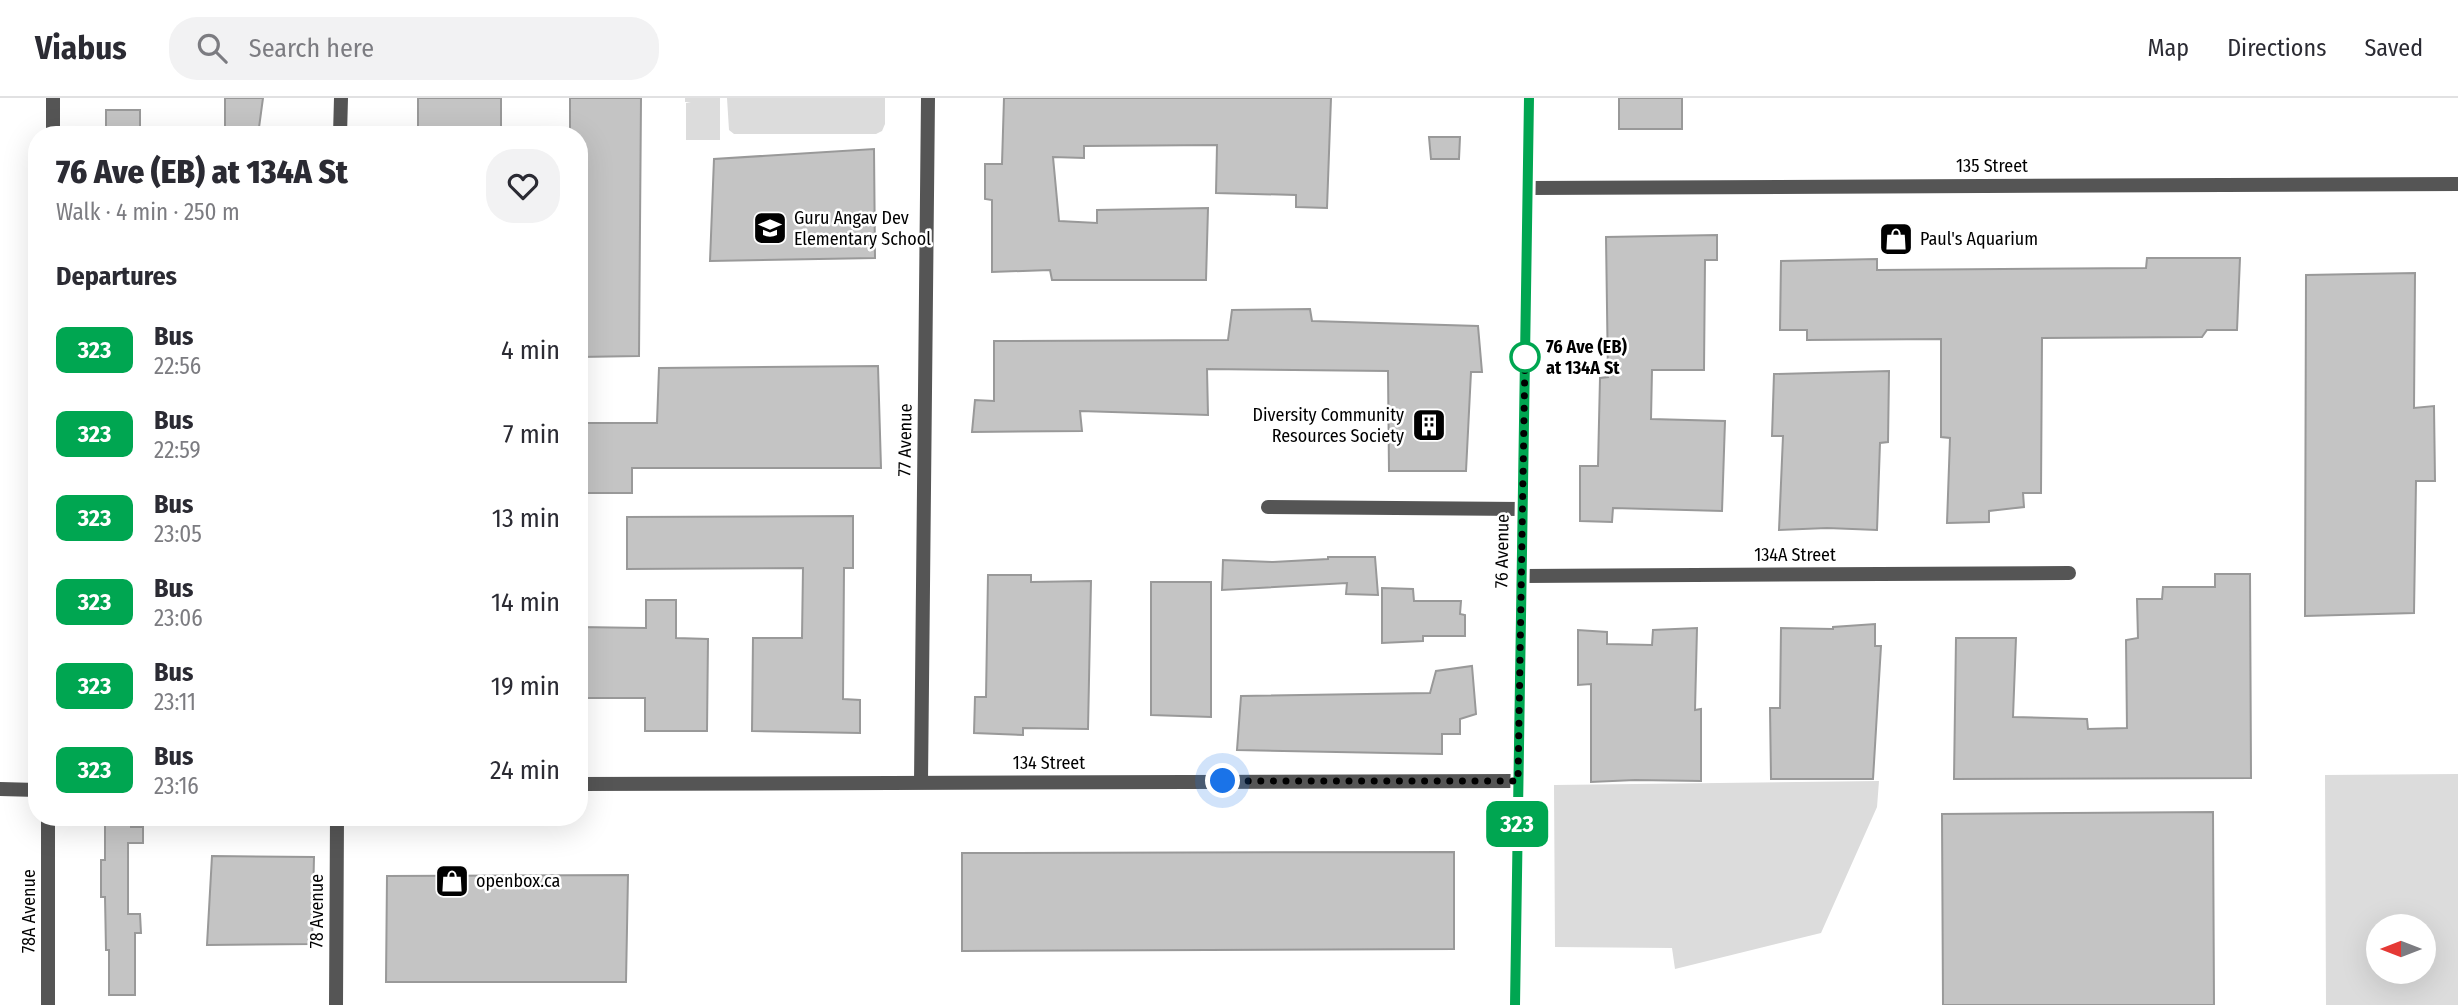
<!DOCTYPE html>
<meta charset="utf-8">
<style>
:root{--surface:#fff;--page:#f2f2f3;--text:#2b2b33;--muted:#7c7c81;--line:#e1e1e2}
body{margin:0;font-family:"Fira Sans Condensed",sans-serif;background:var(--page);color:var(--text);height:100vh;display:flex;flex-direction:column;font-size:26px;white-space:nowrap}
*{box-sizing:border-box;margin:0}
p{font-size:23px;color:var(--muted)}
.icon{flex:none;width:38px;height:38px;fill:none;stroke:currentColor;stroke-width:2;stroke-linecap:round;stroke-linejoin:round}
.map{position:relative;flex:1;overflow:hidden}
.sheet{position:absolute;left:28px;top:28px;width:560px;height:700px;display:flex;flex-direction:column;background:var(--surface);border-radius:28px;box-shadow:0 7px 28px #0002}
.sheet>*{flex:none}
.badge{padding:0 14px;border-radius:10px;font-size:24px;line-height:46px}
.needle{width:46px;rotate:270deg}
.tools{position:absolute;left:2366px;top:816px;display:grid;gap:14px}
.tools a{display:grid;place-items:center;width:70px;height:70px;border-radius:50%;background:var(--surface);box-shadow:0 7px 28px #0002;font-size:35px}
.you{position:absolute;width:35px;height:35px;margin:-18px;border:5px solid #fff;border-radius:50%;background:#1a73e8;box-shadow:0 0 0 10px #1a73e833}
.map>.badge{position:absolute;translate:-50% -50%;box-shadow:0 0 0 4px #fff}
h2{padding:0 28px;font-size:26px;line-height:63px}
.round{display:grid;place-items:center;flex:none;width:74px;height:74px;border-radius:28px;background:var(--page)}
.summary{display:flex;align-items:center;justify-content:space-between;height:119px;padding:0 28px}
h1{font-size:33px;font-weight:800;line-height:52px}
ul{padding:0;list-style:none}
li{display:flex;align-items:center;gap:21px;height:84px;padding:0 28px}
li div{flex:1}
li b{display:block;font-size:26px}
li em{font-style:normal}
li .badge{min-width:77px;font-weight:700;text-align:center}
header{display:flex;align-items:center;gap:42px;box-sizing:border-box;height:98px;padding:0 35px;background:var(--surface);border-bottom:2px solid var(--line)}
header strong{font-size:33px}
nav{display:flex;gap:38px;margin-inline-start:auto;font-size:24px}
.search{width:490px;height:63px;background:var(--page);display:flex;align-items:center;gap:18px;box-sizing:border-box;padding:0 24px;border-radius:28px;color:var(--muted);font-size:26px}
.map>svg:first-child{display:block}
</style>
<header>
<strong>Viabus</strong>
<div class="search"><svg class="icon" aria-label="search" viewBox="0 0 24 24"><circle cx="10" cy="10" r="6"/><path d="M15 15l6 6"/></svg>Search here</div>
<nav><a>Map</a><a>Directions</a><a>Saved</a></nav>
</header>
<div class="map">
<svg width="2458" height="907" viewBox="0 0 2458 907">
<rect width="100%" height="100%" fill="#fff"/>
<g fill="#dcdcdc" fill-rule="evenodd">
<path d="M685,0H720V42H686V5L691,4H685Z"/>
<path d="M727,0H885V26L882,33L876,36H734L729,32Z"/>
<path d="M2458,676V907H2326L2325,677ZM2378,828H2424V873H2378Z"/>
<path d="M1879,683L1877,709L1821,835L1675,871L1672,850L1555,849L1554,687Z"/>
</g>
<g fill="#c4c4c4" stroke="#999" stroke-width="2">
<path d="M225,0H263L258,37H225Z"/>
<rect x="418" y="0" width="83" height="37"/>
<path d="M570,0H641L639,258L579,259V37H570Z"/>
<path d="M1004,0H1331L1327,110L1296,109V97L1216,95L1217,47L1084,48V60L1053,59L1059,123L1097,125V112L1208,110L1206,182H1052L1050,172L992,174V102L985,101V66H1002Z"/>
<rect x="1619" y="0" width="63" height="31"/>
<path d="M106,12H140V32H130V37H106Z"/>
<path d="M1429,39H1460L1459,61H1431Z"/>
<path d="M874,51L875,160L710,163L714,61Z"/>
<path d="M1717,137V162H1705L1704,272H1652L1651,321L1725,323L1722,413L1613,410L1612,424L1580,423V368H1598L1600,280L1608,279L1606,139Z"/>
<path d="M2147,160H2240L2237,232H2207L2202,239L2042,240L2041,395H2023L2024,409L1989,413V424L1947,425L1950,340L1941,339V241L1807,242V232H1780L1781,163L1877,161V172L2146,170Z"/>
<path d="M2415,175L2414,310L2434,308L2435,383H2416L2414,515L2305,518L2306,177Z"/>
<path d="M1310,211L1312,223L1478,228L1482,274H1471L1466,373H1389L1388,273L1207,271L1208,317L1080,313L1082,333L972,334L975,302L994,303V243L1228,242L1232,212Z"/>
<path d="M878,268L881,370H632V395H579V325H657L659,270Z"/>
<path d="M1889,273L1888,344L1880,345L1877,432L1827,430L1779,432L1783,338H1772L1774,276Z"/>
<path d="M853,418V470H844L843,601L860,602V635L752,633L753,540H802L803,470L627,471V419Z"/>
<path d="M1328,459H1375L1378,497L1346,496L1347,485L1222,492L1223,462L1273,464L1328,461Z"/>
<path d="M2215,476H2250L2251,680L1954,681L1956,540H2016L2013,619L2087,621L2088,631L2127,630L2126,542L2138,540L2137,501H2162L2163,489H2215Z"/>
<path d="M988,477H1031V484L1091,483L1088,631L1023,630V637L974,635L975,599H986Z"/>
<path d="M1151,484H1211V619L1151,617Z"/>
<path d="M1382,490L1413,491L1414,503H1461L1460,516L1465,517V538H1423V543L1382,545Z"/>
<path d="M646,502H676V540L708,541L707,633H645V600H579V529L646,530Z"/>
<path d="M1875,526V548H1881L1873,681H1771L1770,610H1780L1781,530L1833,531V529Z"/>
<path d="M1697,530L1695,612L1701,611V683L1635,682L1591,684V586L1578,587V532L1607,534V546L1652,547L1653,532Z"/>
<path d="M1472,568L1476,616L1460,621V636H1442V656L1237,652L1241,598L1430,595L1436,573Z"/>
<path d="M2213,714L2214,907H1943L1942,716Z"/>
<path d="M105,719H131V729H143V745H128V816H140L141,835H135V897H109V852H106L105,799H101V762H105Z"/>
<path d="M1454,754V851L962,853V755Z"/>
<path d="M212,758L314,759L312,846L207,847Z"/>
<path d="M628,777L626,884H386L387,778Z"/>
</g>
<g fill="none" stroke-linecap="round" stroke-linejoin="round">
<g stroke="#555" stroke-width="14">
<path d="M53,37V0"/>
<path d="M340,37L341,0"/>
<path d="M1527,90L2458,86"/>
<path d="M1268,409L1522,411"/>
<path d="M1521,478L2069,475"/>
<path d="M921,684L928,0"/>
<path d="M579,686L1518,683"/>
<path d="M0,691L37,692"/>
<path d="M48,719V907"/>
<path d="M336,907L337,719"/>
</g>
<path stroke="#222" stroke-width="14" d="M1515,907L1529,0"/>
</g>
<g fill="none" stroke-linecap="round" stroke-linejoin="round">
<g stroke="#fff" stroke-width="16">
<path id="line" d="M1515,907L1529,0"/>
</g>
<use href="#line" stroke="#00a651" stroke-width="10"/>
<path stroke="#000" stroke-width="7" stroke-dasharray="0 12.6" d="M1223,683H1518L1525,259"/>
</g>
<defs>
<g id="school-square" transform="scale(1.75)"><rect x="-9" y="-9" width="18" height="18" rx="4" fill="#000" stroke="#fff"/><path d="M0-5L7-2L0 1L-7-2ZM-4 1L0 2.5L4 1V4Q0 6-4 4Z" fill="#fff"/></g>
<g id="shop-square" transform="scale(1.75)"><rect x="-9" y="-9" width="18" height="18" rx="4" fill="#000" stroke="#fff"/><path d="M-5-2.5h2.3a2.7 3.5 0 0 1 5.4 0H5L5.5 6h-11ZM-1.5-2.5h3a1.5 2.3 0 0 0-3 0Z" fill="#fff"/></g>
<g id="building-square" transform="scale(1.75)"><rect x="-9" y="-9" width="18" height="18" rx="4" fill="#000" stroke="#fff"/><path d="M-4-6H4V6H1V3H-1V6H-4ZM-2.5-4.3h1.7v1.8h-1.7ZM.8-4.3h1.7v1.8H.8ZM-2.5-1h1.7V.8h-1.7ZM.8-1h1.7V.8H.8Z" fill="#fff"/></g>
</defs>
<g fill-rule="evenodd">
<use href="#school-square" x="770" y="130"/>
<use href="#shop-square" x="1896" y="141"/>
<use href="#building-square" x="1429" y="327"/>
<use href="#shop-square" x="452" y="783"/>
</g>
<circle fill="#fff" stroke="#00a651" stroke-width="3.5" cx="1525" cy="259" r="14"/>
<g text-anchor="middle" stroke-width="5" stroke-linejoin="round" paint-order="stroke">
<g font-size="18" fill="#000" stroke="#fff">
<text x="1992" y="74">135 Street</text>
<text transform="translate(905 342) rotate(-89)" y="6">77 Avenue</text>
<text transform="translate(1502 453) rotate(-89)" y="6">76 Avenue</text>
<text x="1795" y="463">134A Street</text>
<text x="1049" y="671">134 Street</text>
<text transform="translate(29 813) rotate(-90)" y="6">78A Avenue</text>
<text transform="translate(317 813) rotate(-90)" y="6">78 Avenue</text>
</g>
<g font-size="18" fill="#000" stroke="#fff" text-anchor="start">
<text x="794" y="126">Guru Angav Dev<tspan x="794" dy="21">Elementary School</tspan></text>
<text x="1920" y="147">Paul's Aquarium</text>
<text x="1404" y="323" text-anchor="end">Diversity Community<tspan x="1404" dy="21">Resources Society</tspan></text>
<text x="476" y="789">openbox.ca</text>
</g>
<g font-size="18" font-weight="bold" fill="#000" stroke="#fff" text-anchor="start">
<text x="1546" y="255">76 Ave (EB)<tspan x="1546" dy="21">at 134A St</tspan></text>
</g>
</g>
</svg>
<div class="tools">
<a><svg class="needle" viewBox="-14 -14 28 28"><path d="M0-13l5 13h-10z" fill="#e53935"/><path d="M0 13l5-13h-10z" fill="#7c7c81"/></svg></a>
</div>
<div class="you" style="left:1223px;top:683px"></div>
<b class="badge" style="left:1517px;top:726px;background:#00a651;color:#fff">323</b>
<section class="sheet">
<div class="summary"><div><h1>76 Ave (EB) at 134A St</h1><p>Walk · 4 min · 250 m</p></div><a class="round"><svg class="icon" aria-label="heart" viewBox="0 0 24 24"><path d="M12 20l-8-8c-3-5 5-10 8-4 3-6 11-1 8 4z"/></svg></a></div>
<h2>Departures</h2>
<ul>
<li><span class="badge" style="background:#00a651;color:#fff">323</span><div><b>Bus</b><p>22:56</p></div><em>4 min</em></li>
<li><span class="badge" style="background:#00a651;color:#fff">323</span><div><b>Bus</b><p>22:59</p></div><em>7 min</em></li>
<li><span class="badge" style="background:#00a651;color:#fff">323</span><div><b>Bus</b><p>23:05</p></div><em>13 min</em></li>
<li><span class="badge" style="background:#00a651;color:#fff">323</span><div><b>Bus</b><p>23:06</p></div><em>14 min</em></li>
<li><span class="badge" style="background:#00a651;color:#fff">323</span><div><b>Bus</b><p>23:11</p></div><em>19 min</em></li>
<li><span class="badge" style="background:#00a651;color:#fff">323</span><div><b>Bus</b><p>23:16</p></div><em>24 min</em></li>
</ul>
</section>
</div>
